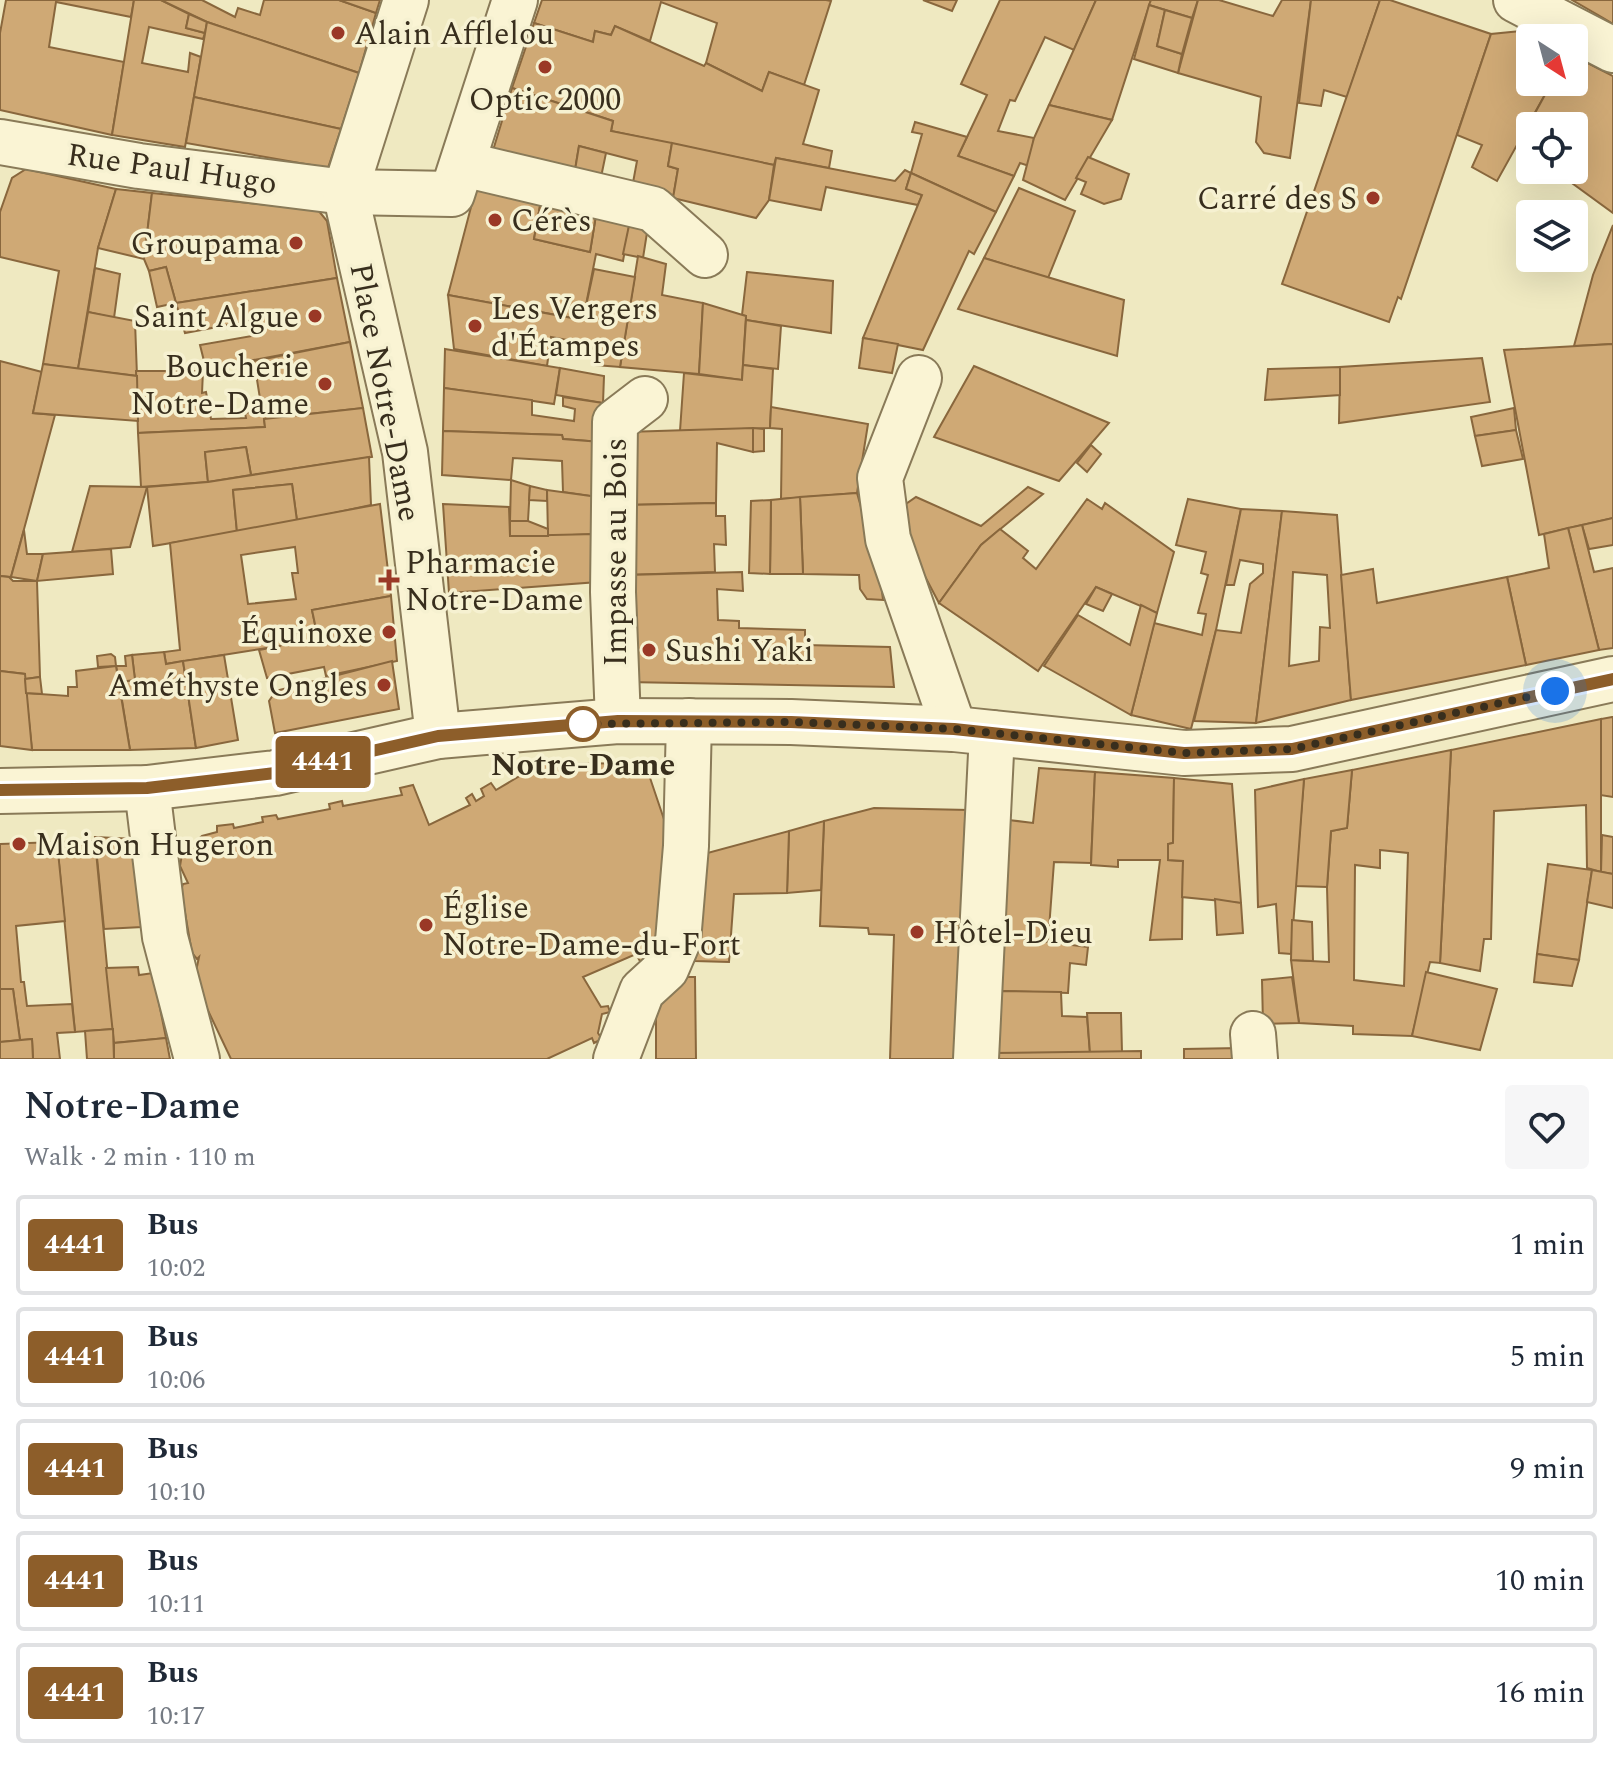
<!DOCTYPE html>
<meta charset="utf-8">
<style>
:root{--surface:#fff;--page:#f6f6f7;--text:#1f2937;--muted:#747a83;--line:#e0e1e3}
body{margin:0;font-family:Spectral,serif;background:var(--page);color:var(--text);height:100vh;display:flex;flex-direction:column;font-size:30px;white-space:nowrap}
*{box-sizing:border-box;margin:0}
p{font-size:26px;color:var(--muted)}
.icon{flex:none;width:44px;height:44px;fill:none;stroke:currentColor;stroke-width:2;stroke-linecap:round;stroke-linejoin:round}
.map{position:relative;height:1059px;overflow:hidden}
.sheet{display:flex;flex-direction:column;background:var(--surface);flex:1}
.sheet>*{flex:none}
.badge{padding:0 16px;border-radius:6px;font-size:28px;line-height:52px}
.needle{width:52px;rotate:144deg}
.fabs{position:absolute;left:1516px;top:24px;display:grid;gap:16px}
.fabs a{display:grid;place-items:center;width:72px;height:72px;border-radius:8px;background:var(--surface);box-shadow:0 8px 32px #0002;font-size:40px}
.you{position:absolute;width:40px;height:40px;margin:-20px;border:6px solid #fff;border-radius:50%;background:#1a73e8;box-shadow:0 0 0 12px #1a73e833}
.map>.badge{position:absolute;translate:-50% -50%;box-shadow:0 0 0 4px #fff}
.round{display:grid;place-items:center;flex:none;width:84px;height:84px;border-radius:8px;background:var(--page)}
.summary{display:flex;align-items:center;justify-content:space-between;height:136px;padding:0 24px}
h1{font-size:38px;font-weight:600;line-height:60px}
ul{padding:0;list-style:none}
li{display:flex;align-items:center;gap:24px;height:100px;margin:0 16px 12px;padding:0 8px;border:4px solid var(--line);border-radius:8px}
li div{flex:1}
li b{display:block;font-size:30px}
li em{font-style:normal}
li .badge{min-width:88px;font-weight:700;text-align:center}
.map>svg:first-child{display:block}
</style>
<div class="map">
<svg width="1613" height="1059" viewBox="0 0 1613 1059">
<rect width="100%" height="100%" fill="#efe9c1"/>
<g fill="#cfa975" stroke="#89673d" stroke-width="2" fill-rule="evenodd">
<path d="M6,0H134L131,17L56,2L49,47L124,62L112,135L0,110V33Z"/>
<path d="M134,0H161L189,14L186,28L205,33L203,39L149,27L142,63L188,72L190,53L201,57L185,147L112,135Z"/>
<path d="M161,0H202L235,17L238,8L260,15L264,0H339L376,13L359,73L207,22Z"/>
<path d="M339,0H380L376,13Z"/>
<path d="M542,0H826L831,1L804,85L769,72L762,91L706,63L717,23L661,2L650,41L615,26L611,35L595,31L593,42L534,23Z"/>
<path d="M923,0H957L952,11Z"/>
<path d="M1000,0H1096L1074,50L1045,37L1015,101L1010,100L998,131L1034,138L1029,166L1020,163L1014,176L958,156L987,95L961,84Z"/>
<path d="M1096,0H1151L1112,120L1049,105Z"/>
<path d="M1151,0H1198L1192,18L1149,5Z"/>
<path d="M1198,0H1219L1273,16L1282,0H1311L1290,158L1264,153L1256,142L1261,97L1178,73Z"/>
<path d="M1311,0H1380L1347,97L1324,90L1321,106L1299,103Z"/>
<path d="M1380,0H1390L1491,34L1401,299L1398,297L1389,322L1282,284Z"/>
<path d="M1572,0H1613V24L1605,19Z"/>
<path d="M1149,5L1165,10L1157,46L1182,54L1178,73L1134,59Z"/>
<path d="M1165,10L1192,18L1182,54L1157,46Z"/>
<path d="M189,14L207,22L205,33L186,28Z"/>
<path d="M207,22L359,73L341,129L194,97Z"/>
<path d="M534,23L593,42L595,31L611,35L615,26L704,66L706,63L762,91L769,72L819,90L803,144L832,151L829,168L776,158L774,165L611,131L613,121L512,88Z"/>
<path d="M1530,30L1539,38H1530V82H1552L1497,181L1472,167L1482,145L1457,135L1491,34Z"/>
<path d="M1574,56L1613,76V213L1554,170H1574V126H1530V152L1518,144L1552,82H1574Z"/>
<path d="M512,88L613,121L611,131L672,143L668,166L678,169L673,198L632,188L637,161L579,146L574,176L491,157Z"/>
<path d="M194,97L341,129L328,168L186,143Z"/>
<path d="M1049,105L1112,120L1065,200L1023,180L1034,138Z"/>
<path d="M915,122L967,137L958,156L1014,176L996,212L911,173L922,134L912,132Z"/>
<path d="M672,143L774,165L769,200L756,218L673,198L678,169L668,166Z"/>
<path d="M579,146L606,153L600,182L574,176Z"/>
<path d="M1088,157L1129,174L1121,199L1104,204L1081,194L1086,182L1076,178Z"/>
<path d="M776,158L895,181L905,170L911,173L906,189L922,195L918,205L826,187L821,210L769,200Z"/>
<path d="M26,169L116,189L98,248L78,369L43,364L59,271L0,257V212L12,178Z"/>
<path d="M911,173L996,212L974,254L969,251L923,350L863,338L922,195L906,189Z"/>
<path d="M476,188L542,195L534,239L590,252L597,209L631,216L623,261L596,254L583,320L448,295Z"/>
<path d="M1019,188L1075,211L1048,278L984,258Z"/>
<path d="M116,189L152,193L144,259L98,248Z"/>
<path d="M152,193L318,210L327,221L337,278L176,303L166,267L149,271L144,259Z"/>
<path d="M542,195L597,209L590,252L534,239Z"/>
<path d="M631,216L649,220L643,258L623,254Z"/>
<path d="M1613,225V344L1574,346L1593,275Z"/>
<path d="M638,256L666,264L662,295L703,303L699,374L620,367Z"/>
<path d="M984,258L1124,300L1117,356L958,309Z"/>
<path d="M166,267L176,303L157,307L149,271Z"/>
<path d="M95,268L120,274L114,318L88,312Z"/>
<path d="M594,269L635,277L620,367L595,365V349L579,346L578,342L551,337L547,366L454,349L448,295L583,320Z"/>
<path d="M747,272L833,281L831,333L746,320V316L742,315Z"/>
<path d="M337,278L350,342L206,369L200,345L252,336L249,321L185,333L176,303Z"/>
<path d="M703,303L746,316L742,380L699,374Z"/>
<path d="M88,312L135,321L137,376L78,369Z"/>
<path d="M746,320L781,326L778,369L743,365Z"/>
<path d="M863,338L898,344L892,373L859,368Z"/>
<path d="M350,342L363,408L264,419L265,427L138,433L136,371H203L202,393L206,392L211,419L246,418L245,413L262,411L254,361Z"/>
<path d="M1613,344V518L1539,535L1504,350Z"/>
<path d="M445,349L560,368L554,404L444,388Z"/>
<path d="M1482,358L1490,402L1339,423L1340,367Z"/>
<path d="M0,361L42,372L33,413L55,415L11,577L0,576Z"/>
<path d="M43,364L137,376L138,421L33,413Z"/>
<path d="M743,365L773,369L770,428L680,431L684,373L742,380Z"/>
<path d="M974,366L1109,423L1059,481L934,437Z"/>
<path d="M1340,367V395L1265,400L1268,369Z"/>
<path d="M560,368L604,376L603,403L556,395Z"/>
<path d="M444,388L532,400V415L574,421L575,409L563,406V397L603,403L601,442L563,439L562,435L443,431Z"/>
<path d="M771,407L868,424L857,493L781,499L782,429L770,428Z"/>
<path d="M363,408L372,457L251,475L246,447L205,452L208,482L141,487L138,433L265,427L264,419Z"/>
<path d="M1514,408L1516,430L1475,436L1471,417Z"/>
<path d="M753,428L764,429V451L753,452Z"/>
<path d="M753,428V452L717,443L716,503L626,505V432Z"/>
<path d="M1516,430L1523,459L1482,466L1475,436Z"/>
<path d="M443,431L562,435L563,439L601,442L598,497L563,492L562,461L513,458L511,480L442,475Z"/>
<path d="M1091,445L1101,454L1087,472L1077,463Z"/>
<path d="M246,447L251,475L208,482L205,452Z"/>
<path d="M369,457L371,505L297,521L292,484L233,490L237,532L153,546L147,487L208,482Z"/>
<path d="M511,480L530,486L528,521H510Z"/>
<path d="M292,484L297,521L237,532L233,490Z"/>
<path d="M90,486L147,487L130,547L72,552Z"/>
<path d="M530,486L547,490V501L529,500Z"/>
<path d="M1028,487L1043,494L981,545L939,603L910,548L903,506L916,497L981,526Z"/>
<path d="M547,490L598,497L596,534L548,536Z"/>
<path d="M857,493L880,574L883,600L867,599L860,589L859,575L803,574L800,497Z"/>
<path d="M800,497L803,574H770L771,500Z"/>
<path d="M1087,499L1102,509L1105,503L1174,552L1157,613L1096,587L1038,671L939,603L981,545L1000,529L1028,551L1023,558L1036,569Z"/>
<path d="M1188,499L1241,509L1216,630L1191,729L1131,715L1154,623L1202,635L1206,614L1198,613L1208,575L1201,573L1206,552L1176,545Z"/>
<path d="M771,500L770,574L749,573L751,501Z"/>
<path d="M716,503V516H725L726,545L714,544L715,572L626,575V505Z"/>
<path d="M380,504L391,596L312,610L316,629L302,631L280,646L166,664L164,652L180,650L170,543ZM295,547L298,573H292L296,599L248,604L241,555Z"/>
<path d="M443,504L509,507L510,536L596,534L598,582L449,593Z"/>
<path d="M1241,509L1282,511L1256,723L1194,721L1216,630L1241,633L1250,584L1263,573V564L1240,560L1234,585H1226Z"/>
<path d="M1282,511L1337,515L1351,700L1256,723ZM1293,572L1327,575L1330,628L1320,627L1319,661L1289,666Z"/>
<path d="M1613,518V545L1589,549L1582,525Z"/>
<path d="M510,521H528L548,529V536H510Z"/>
<path d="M1582,525L1594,572L1613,568V648L1599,650L1568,528Z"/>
<path d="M1568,528L1599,650L1526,665L1507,577L1549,568L1544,534Z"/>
<path d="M24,530L27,554H43L37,581L11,577Z"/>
<path d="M111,549L113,574L37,581L43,554Z"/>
<path d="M1373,569L1377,603L1507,577L1526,665L1351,700L1341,575Z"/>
<path d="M742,572L743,591L717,589L718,620L739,621V628L805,630V645L890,647L894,687L626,682V575Z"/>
<path d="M0,576L9,577L13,581H37L40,677L25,679V674L0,671Z"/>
<path d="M1096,587L1112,594L1103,611L1086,604Z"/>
<path d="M391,596L397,661L326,676L324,667L267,678L259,650L280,646L302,631L316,629L312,610Z"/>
<path d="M1141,605L1157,613L1131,715L1044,666L1078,615L1130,645Z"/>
<path d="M164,652L166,664L183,661L196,748L130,750L119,682L135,680L132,655Z"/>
<path d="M111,654L115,657L116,666L98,667L97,656Z"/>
<path d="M132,655L135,680L119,682L116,666H126L125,656Z"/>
<path d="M224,655L238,740L196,748L183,661Z"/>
<path d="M392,661L399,709L275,733L269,701L276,691Z"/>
<path d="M116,666L130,750H32L26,693L68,696V687H77L76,671Z"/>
<path d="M0,671L25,674L32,750L0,746Z"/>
<path d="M40,677L42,694L26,693L25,679Z"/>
<path d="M1612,717H1613V797L1600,795L1601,719Z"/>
<path d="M1601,719V872L1587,868L1586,805L1494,811L1491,939H1484L1480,971L1440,963L1451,750Z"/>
<path d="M1451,750L1440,963L1430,962L1412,1036L1353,1034V1026L1299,1023L1291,960L1329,962L1327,887L1331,831L1347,828L1352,770ZM1380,850L1408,853L1404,986L1354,980L1355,865L1380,868Z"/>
<path d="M645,763L673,846L665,941L646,949L649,959L641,963L636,954L583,977L601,1007L608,1006L610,1012L602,1014L598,1033L602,1039L594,1043L592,1038L547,1059H231L194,981L199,957L197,959L192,953L181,890L183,884L188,883L180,866L182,854L202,836L217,832V826L233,824L234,828L263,822L262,817L276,815L278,819L330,809L329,804L342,801L343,806L402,795L400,788L413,785L429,825L470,805L466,798L472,794L476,801L484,796L481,789L491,783L496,790L540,764Z"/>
<path d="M1039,768L1095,772L1091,863L1054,862L1048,942L1001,936L1009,820L1033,823Z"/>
<path d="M1352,770L1347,828L1331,831L1327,887L1295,886L1304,779Z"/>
<path d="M1095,772L1174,778L1173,843L1168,844V860L1183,861L1182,939L1150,940L1160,860H1118V867L1091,865Z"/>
<path d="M1174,778L1232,784L1241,903L1182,897L1183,861L1168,860V844L1173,843Z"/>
<path d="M1304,779L1291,954L1279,953L1276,904L1258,907L1255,790Z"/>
<path d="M874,808L969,810V822L965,821L957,1059H890L894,935L869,934L868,928L820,926L824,821Z"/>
<path d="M824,821L821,890L787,893L789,831Z"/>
<path d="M789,831L787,893L734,894L729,962L695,961L700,855Z"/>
<path d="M1602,835L1613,837V874L1601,872Z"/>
<path d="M95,837L135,839L142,927L104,929Z"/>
<path d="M95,841L113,1029L75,1032L57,842Z"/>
<path d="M57,842L65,921L16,926L21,982H24L27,1006L72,1004L75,1032L57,1033L60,1059H33L32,1039L20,1040L13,989H0V844Z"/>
<path d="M1548,864L1592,870L1579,960L1537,954Z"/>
<path d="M1592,870L1613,874V908L1587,902Z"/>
<path d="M1215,899L1241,903L1243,933L1217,935Z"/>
<path d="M1292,920L1312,922L1313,961L1291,960Z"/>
<path d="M1001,936L1088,947L1086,965L1070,963L1068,993L999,991Z"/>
<path d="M1537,954L1579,960L1572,986L1534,982Z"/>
<path d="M138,967L139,975L153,973L166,1038L114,1043L106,968Z"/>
<path d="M1426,972L1497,989L1480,1050L1412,1036Z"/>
<path d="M672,977H695L696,1059H656V993Z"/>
<path d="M1292,977L1299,1023L1263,1024L1262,980Z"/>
<path d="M0,989H13L20,1040L0,1042Z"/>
<path d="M999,991L1061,992L1062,1016L1087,1017L1090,1053H993Z"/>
<path d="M1087,1013H1121L1122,1052L1090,1053Z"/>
<path d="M113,1029L114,1059H87L85,1031Z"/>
<path d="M166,1038L170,1059H114V1043Z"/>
<path d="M32,1039L33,1059H0V1042Z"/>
<path d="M1240,1048L1244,1059H1184V1049Z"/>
<path d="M1141,1051V1059H993V1053Z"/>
</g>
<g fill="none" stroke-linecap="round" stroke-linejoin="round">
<g stroke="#897a58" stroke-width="48">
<g id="minor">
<path d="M1516,0L1613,50"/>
<path d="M0,142L139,166L345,192L452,194L515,0"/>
<path d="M463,164L653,209L705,255"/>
<path d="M345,192L405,452L438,736"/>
<path d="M345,192L406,0"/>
<path d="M919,378L880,478L888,539L954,729"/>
<path d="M618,721L613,592L615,422L645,399"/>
<path d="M147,788L165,937L197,1059"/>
<path d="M0,791L147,788L275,773L438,736L618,721L791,722L954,729L1184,753L1292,749L1613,679"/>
<path d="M1253,1034L1255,1059"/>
<path d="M616,1059L642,991L666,969L678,941L686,846L689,721"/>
<path d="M976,1059L992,733"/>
</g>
</g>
<use href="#minor" stroke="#faf4d4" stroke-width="44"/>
</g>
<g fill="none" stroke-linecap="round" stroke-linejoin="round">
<g stroke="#fff" stroke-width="18">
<path id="line" d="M0,790L147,788L275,773L438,736L618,721L791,722L954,729L1184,753L1292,749L1613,679"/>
</g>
<use href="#line" stroke="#8d5e2a" stroke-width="12"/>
<path stroke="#382e1d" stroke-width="8" stroke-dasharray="0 14.4" d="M583,724L791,722L954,729L1184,753L1292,749L1555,691"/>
</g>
<g fill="#9a3826" stroke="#f6f1d1" stroke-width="3">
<circle cx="338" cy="33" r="8"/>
<circle cx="545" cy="67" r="8"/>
<circle cx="1373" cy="198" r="8"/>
<circle cx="495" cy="220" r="8"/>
<circle cx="296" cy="243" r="8"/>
<circle cx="315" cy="316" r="8"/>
<circle cx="475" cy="326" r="8"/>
<circle cx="325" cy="384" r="8"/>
<path d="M385 568h8v8h8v8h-8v8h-8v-8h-8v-8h8z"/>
<circle cx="389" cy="632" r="8"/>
<circle cx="649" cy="650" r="8"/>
<circle cx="384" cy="685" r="8"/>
<circle cx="19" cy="844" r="8"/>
<circle cx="426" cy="925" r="8"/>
<circle cx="917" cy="932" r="8"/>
</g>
<circle fill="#fff" stroke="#8d5e2a" stroke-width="4" cx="583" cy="724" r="16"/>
<g text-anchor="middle" stroke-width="7" stroke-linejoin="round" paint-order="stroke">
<g font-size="32" fill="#382e1d" stroke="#f6f1d1" text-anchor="start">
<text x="354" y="44">Alain Afflelou</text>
<text x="545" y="110" text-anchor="middle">Optic 2000</text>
<text x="1357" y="209" text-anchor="end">Carré des S</text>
<text x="511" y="231">Cérès</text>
<text x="280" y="254" text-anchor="end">Groupama</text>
<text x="491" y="319">Les Vergers<tspan x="491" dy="37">d'Étampes</tspan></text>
<text x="299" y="327" text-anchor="end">Saint Algue</text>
<text x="309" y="377" text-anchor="end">Boucherie<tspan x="309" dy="37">Notre-Dame</tspan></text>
<text x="405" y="573">Pharmacie<tspan x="405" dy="37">Notre-Dame</tspan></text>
<text x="373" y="643" text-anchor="end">Équinoxe</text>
<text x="665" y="661">Sushi Yaki</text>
<text x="368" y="696" text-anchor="end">Améthyste Ongles</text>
<text x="35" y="855">Maison Hugeron</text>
<text x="442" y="918">Église<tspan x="442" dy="37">Notre-Dame-du-Fort</tspan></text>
<text x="933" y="943">Hôtel-Dieu</text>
</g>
<g font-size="32" fill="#382e1d" stroke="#f6f1d1">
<text transform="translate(172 168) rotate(8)" y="11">Rue Paul Hugo</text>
<text transform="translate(386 392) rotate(79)" y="11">Place Notre-Dame</text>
<text transform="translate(615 552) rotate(-90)" y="11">Impasse au Bois</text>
</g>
<g font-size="32" font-weight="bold" fill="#382e1d" stroke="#f6f1d1">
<text x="583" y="775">Notre-Dame</text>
</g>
</g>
</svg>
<div class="fabs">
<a><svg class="needle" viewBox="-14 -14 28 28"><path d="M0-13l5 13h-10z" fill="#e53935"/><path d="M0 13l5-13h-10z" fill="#747a83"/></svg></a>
<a><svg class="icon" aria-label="locate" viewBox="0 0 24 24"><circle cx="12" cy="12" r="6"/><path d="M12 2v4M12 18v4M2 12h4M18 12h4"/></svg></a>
<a><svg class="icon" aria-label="layers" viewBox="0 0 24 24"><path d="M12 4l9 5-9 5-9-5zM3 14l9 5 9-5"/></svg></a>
</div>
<div class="you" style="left:1555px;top:691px"></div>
<b class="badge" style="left:323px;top:762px;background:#8d5e2a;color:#fff">4441</b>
</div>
<section class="sheet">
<div class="summary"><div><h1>Notre-Dame</h1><p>Walk · 2 min · 110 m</p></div><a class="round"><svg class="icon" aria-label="heart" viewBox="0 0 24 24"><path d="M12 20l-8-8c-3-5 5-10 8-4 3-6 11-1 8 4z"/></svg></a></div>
<ul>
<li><span class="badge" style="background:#8d5e2a;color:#fff">4441</span><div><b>Bus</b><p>10:02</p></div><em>1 min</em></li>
<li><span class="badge" style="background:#8d5e2a;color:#fff">4441</span><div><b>Bus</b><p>10:06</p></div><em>5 min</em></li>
<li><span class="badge" style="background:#8d5e2a;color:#fff">4441</span><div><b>Bus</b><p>10:10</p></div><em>9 min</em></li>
<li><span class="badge" style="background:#8d5e2a;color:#fff">4441</span><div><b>Bus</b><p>10:11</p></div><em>10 min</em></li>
<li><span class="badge" style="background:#8d5e2a;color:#fff">4441</span><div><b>Bus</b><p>10:17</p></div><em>16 min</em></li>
</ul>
</section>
